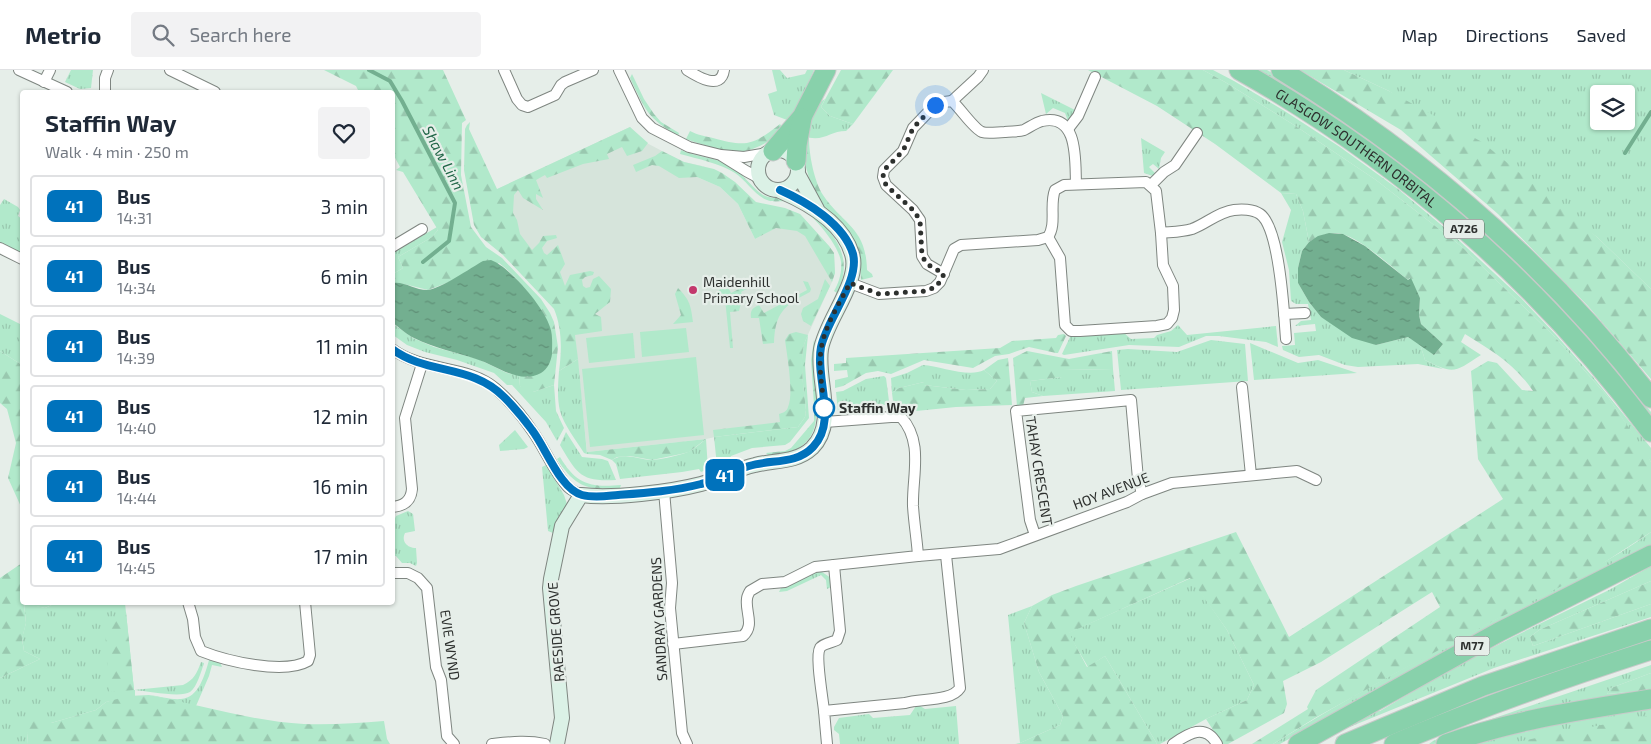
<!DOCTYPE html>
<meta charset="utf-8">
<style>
:root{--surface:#fff;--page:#f2f2f3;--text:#1f2937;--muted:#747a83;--line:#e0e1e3}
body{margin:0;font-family:"Exo 2",sans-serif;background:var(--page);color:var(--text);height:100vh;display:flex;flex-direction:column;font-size:19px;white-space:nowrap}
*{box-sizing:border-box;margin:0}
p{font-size:16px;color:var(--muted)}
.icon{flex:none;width:28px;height:28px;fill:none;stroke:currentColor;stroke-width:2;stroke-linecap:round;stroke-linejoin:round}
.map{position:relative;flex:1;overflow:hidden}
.sheet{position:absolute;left:20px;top:20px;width:375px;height:515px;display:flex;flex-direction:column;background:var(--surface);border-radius:5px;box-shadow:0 1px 4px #0004}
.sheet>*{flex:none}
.badge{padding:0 10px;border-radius:8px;font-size:18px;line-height:32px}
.tools{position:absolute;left:1590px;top:15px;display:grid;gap:10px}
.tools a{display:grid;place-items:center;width:45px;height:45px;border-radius:5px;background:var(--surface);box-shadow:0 1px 4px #0004;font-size:25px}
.you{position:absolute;width:25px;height:25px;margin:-12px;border:4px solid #fff;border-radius:50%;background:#1a73e8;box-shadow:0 0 0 8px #1a73e833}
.map>.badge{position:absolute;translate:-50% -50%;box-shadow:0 0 0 2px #fff}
.round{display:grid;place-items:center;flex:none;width:52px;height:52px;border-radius:5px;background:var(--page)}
.headline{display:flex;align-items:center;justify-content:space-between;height:85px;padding:0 25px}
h1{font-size:24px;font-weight:700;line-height:38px}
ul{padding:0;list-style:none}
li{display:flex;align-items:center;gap:15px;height:62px;margin:0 10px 8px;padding:0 15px;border:2px solid var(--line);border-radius:5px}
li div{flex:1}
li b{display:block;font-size:19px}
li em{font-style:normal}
li .badge{min-width:55px;font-weight:700;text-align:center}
header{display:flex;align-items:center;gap:30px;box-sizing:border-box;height:70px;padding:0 25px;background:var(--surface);border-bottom:1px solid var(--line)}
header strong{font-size:24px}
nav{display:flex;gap:28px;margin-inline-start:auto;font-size:18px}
.search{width:350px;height:45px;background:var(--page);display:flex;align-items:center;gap:12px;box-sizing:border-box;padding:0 18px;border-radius:5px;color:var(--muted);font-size:19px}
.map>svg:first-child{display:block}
</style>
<header>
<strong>Metrio</strong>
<div class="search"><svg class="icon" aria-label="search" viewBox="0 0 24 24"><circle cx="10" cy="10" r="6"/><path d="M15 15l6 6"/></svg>Search here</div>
<nav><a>Map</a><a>Directions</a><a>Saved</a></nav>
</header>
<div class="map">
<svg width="1651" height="674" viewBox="0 0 1651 674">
<defs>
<pattern id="grass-tufts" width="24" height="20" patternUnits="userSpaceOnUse" patternTransform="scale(1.25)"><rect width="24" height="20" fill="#b1e9cb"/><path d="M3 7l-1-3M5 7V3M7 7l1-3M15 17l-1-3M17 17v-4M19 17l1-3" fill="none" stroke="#99c8af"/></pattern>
<pattern id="forest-firs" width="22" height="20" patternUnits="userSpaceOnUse" patternTransform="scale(1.25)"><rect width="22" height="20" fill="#b1e9cb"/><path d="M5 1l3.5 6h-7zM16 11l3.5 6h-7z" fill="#99c8af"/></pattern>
<pattern id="water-ripples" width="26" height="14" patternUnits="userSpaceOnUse" patternTransform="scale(1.25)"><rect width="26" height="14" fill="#73af90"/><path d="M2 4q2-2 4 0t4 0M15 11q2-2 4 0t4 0" fill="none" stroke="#5f8f76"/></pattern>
</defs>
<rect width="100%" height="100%" fill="#e6eee9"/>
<path fill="#d6e4db" d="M630,57L643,71L662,81L684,92L702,96L697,107L720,117L738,134L755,169L800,144L829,176L834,183L835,203L832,212L805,271V347L706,369L587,382L572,237L483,126Z"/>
<g fill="url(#grass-tufts)" fill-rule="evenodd">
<path d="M71,0H93L91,18L80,19L65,12Z"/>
<path d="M772,0H780L787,8L805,4L807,0H814L791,53L782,57L787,50L774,45L768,24L777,21Z"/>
<path d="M1203,0H1213L1234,11L1283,40L1340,77L1398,119L1451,163L1521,228L1556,265L1593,307L1651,378V392L1608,327L1554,266L1461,176L1376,110L1294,55L1225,12Z"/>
<path d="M1254,0H1267L1330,39L1377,72L1492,167L1570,243L1631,315L1651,342V349L1568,249Z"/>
<path d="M1344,0H1651V219L1597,167L1389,21ZM1599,24H1626V51H1599Z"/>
<path d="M1041,23L1075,40L1071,49L1068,51L1065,43L1053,38L1046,44Z"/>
<path d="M825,29L821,37L830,46L853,54L846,61C829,61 824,73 803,66L820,32Z"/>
<path d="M1141,68L1165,82L1161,88L1159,99L1153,94L1149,97L1155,103L1153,106L1144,103Z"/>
<path d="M1281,123L1296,124L1303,141L1309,172L1302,181L1298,198V213L1309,232L1321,247L1376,275L1408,267L1420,274L1425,290L1443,299L1418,294L1358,297L1345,295L1319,285L1299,287L1283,280L1282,276L1295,275L1294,263L1316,261L1315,254L1295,256L1301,251L1311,250L1308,234H1296L1291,231L1289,200L1282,172L1291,140Z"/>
<path d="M4,129L18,137L20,140L18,146L22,149V185L0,175V135Z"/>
<path d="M437,157L438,160L432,167L398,187L403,198L393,204L392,193L394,192L393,183Z"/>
<path d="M0,244L22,255V295L0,281Z"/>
<path d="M392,253L413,268L434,277L478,289L507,303L519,305L520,316L533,322L554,315L556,341L564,358L557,371L546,352L512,315H507L494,303L457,290L425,282L407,275L393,265Z"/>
<path d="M1178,255L1187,265L1276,256L1278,277L1266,272L1219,266H1206L1179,277L1129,275L1064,285L1062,284L1071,265L1072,267L1124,263L1131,269L1154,268L1157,265L1171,261Z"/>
<path d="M808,265L805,295L809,348L790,372L785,375L752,378L731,386L728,392L717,396L714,367L798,357L805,347L806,340C804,319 797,283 808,265Z"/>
<path d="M1211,270L1245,274L1248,311L1121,320L1117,280L1128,279L1177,282Z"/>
<path d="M1250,273L1298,293L1318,290L1357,303L1254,310Z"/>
<path d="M578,289L587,384L584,383C576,370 564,355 560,341C557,328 558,314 559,301Z"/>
<path d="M923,295C940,296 969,308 984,300L997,311L990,319L966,320L924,315V312L899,318L892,323L891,308L907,303Z"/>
<path d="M1113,299L1115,321L1043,326L1032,322L1030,311L1062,307V300Z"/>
<path d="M884,306L886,308L890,339L885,335L858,337L854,342L840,344L838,342L836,322L843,321L866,309Z"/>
<path d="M515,360L528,377L524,379L500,381L499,375Z"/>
<path d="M566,362L582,387L602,389L608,391L616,410C581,412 577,404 560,375Z"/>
<path d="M706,369L708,399L701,402L699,399L682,402L620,409L616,394L612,390C625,382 637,389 651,390C658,390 683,385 690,381C695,378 701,373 706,369Z"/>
<path d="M546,395L564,425L567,434L553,463L548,461L542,397Z"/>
<path d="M408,441L413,444L415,461L405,463C401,471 407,478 416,478L417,493L416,496L410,493H402L396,486H393V453L396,446Z"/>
<path d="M1651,462V477L1505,549L1436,586L1280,674H1273C1344,630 1418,590 1492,551C1547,522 1601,498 1651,462Z"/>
<path d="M1651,496V511L1539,560L1530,567L1533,576L1651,534V547L1494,598L1330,665L1367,642L1380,641L1444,603L1513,567L1609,520Z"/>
<path d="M817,502H822L831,508V517L827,519L826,510L821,505L787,521L779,522L781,518L787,517Z"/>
<path d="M1191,508L1227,560L1254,615L1247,630L1206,649L1160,674H1157L1105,586L1088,597L1068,563Z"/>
<path d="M24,533L45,538L56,533H125L134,620L183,615C194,610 197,603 201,592L204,593C201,602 197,617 190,622C181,628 147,621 135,620V626L106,632L96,640L51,653L27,663L28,674H0V608L40,589L24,581L22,568L26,553Z"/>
<path d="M1032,536L1024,553L1039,602L1063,646L1060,655L1020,673L1008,545Z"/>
<path d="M209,590L220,592L222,597L212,595L209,606L196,636L149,625C159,626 171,630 181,629C199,628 205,604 209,590Z"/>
<path d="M1651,595V603L1611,618L1607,624L1651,620V622L1434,674H1429L1433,671L1474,655Z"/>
<path d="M916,636H920L925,639L956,636L959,674H840L839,664L834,660V657L839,648L869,644L873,648L910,645Z"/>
<path d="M1651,639V674H1477C1534,658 1592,647 1651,639Z"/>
</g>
<g fill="url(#forest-firs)">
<path d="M324,0H443L466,50L462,53L461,105L471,157L486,177L502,188L541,229L550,243L554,252L558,277L554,315L533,322H526L520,316L519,305L528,307L550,258C538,234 521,210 499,193L428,220L404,214L393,213V204L403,198L398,187L432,167L438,160L403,102L396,100L400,97L393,84L392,22H359L356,16Z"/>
<path d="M841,0H893L853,54L830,46L821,37Z"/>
<path d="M1088,0H1203L1225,12L1294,55L1376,110L1461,176L1554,266L1608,327L1648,386L1651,392V462L1591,501L1493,551L1396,603L1315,648L1273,674H1252L1308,639L1307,637L1316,620L1440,537L1432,522L1321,592L1283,611L1287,634L1284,643L1228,674H1222L1206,649L1247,630L1254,615L1227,560L1190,508L1069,563L1087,597L1105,586L1157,674H1015L1020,673L1060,655L1063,646L1039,602L1024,553L1032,536L1052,525L1076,516L1236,462L1289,567L1503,429L1478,389L1471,301L1488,291L1497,293L1522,320L1533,321C1514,293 1492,281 1465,264L1461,272L1481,285C1455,302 1454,305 1425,290L1420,274L1434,285L1443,274L1421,254L1419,245L1420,228L1410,208L1408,210C1393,198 1360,168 1342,164C1330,161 1319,166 1309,172L1303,141L1296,124L1281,123L1215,74L1157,36Z"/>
<path d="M1300,0H1344L1389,21L1482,72L1597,167L1651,219V309L1588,236L1498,144L1401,60Z"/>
<path d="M632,4L644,29L654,44L661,52L679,63L678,66C647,48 645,39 630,8Z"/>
<path d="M470,52L469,59L497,119L630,57L648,73L642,81L627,86L622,77L607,84L609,89L583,94L547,108L545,105L536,110L543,128L536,124V129L543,140L523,128L518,120L514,125L513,143L517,150L520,164L532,180L539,173L543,166L556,165L557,168L547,171L542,178L544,183L547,185L558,175L565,194L560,202L565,216L570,205L590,201L594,202L593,205L585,207L582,210L583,216L586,218L590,217L593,209L599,206L611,219L610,232L595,244L601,247L602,261L575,265L578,289L559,301C562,280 562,258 554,239L503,185L481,167L474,155L464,100L465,59L467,55Z"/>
<path d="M780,54L784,60C745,91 731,84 686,69L690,61C697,65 705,66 713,68C746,77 752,76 780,54Z"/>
<path d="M803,66L809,68C809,84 814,111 823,125C843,155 866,157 867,200L872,204L873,207L861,210L860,191L844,158L823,136L812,118L801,80Z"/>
<path d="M681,80C696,87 714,87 729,95C743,103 752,118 763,125C771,129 778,127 786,129C792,130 799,137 805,141C835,160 855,188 837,223L834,221C839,212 842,203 841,192C839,174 808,137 790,132C783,130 774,133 767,130C754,125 746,110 735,103C719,93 698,89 680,84Z"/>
<path d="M662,81L684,92L714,99L722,103L735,112L756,132L785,138L800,144L829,176L834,183L835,203L832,212L805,166L797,161L776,158L755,169L738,134L720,117L697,107L679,108L659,96L652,95L636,102L633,95L655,86Z"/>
<path d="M759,209L761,211L741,222L745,230L741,233L739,241L730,242L733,278H730L725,229H716C715,221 721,219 727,215L731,223Z"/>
<path d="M825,209L830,216L811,256L803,251L801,244L803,238L818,229Z"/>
<path d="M803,211L808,212L811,219L810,222C784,235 775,243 774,273L763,274L759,248H751C750,241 752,238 759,235L764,243L807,220Z"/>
<path d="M678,218C690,230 691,236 693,252L673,254L681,245L675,224Z"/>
<path d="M796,262L808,265C797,283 804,319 806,340L805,347L798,357L714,367L713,360L780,352L779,344C783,343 787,341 788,337C794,324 787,285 785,270L789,264Z"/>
<path d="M1064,264L1066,266L1058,283H1056L1029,277L1009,284L995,286L973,298L924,290L891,304L878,301L866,303L843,316L835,318V310L848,307L847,300L834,301V294L846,293V288L1000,278L1012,271L1056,268L1058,265Z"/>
<path d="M814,270C818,279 814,293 815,304C818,348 824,381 769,386L766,383L785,381L791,378L814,351V335L811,290Z"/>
<path d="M0,281L22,295V439L8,408L16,373L7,339L0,333Z"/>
<path d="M1027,281L1069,289L1112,281L1113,299L1063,300L1062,307L1030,311L1032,322L1043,326L1025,328L1023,336H1017L1013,288Z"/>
<path d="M1008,288L1012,335L956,337L906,342L894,339L892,323L899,318L924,312V315L966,320L990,319L997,311L984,300L998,290Z"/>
<path d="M706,369L689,382L681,384L652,390L630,386L617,387L612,390L600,385L587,384V382Z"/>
<path d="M560,387C576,414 590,418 621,415L620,418C588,421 575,417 557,389Z"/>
<path d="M22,493V532L56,533L45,538L24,534L26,553L22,569L24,581L40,589L0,608V508Z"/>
<path d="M1651,511V534L1533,576L1530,567L1539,560Z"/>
<path d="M126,542L134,620L109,622L105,559L112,549Z"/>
<path d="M1651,603V620L1607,624L1611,618Z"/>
<path d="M149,625C201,635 251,651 304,654C331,655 358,653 384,651L387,669L390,674H28L27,663L35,648L51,653L96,640L106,632L128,626Z"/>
<path d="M1651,645V674H1507Z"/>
</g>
<g fill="#b1e9cb">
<path d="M686,258L689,282L642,287L640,262Z"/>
<path d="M633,263L635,288L589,293L586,268Z"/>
<path d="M696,287L704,365L590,377L582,299Z"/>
</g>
<g fill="url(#water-ripples)">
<path d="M1329,163L1343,164L1365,176L1408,210L1411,208L1420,228L1419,245L1421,254L1443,274L1434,285L1408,267L1376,275L1352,268L1321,247L1309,232L1298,213V198L1302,181L1309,172L1318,166Z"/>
<path d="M491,190C510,197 544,237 550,257C553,265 552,276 552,284C551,291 548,299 541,303C518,315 497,295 476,289C456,282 434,278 414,268C407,265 400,258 393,253V213C404,211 415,220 427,220C439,220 472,197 483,191Z"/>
</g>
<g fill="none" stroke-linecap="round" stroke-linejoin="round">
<g stroke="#73af90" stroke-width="4">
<path d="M369,0L390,11L402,31L455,133L449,171L423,192"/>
<path d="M1625,83L1651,42"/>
</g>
<g stroke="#7f8681" stroke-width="12">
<g id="street">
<path d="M19,0L67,22"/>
<path d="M170,0L215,22"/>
<path d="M504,0L517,29L522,35L528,37L555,25L561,15L565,12L593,0"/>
<path d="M619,0L642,48L652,58L689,77L721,85L744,87L767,83"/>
<path d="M687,0C698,7 721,21 724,0"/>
<path d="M44,12L50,0"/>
<path d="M105,22V8L108,0"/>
<path d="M952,31L978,7L983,0"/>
<path d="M1068,59L1078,46L1095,7"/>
<path d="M722,86L746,101L759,108"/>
<path d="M1151,115L1164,102L1175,95L1197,63"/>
<path d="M1048,167L1060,188L1065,255L1071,261H1080L1157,256L1167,254L1172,248L1174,240L1173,216L1163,195L1161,163"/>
<path d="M392,177L422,159"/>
<path d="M0,178L22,189"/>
<path d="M944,204L927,194L922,186L920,150L913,140L886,115L883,107L884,100L903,81L913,58L935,35L944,32L952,31C961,39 973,58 982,62C988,64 998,62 1005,62C1011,61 1018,62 1024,60C1030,57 1035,53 1042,51C1079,43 1075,91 1076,114"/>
<path d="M850,213L879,224L926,221L934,218L940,212L954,179L961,175L1038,170L1048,167C1057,154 1049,135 1055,120L1064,115L1146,112L1156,121L1161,163C1171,162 1182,162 1192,159C1206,154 1218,142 1234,140C1241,139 1253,139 1260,144C1280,158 1284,244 1286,269"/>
<path d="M1284,244L1305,243"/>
<path d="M392,279C423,302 468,295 495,318C509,330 523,347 533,362C544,377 555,404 568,417C571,420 577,423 581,425"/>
<path d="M1242,317L1251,405"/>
<path d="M664,421L672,513L670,538L682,663L687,674"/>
<path d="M392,437C404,436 411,431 412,419L405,348L422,294"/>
<path d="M1035,465L1030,450L1016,341L1131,330L1138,409L1142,424"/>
<path d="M918,486L999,479L1127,432L1142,424L1172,413L1297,401L1316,410"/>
<path d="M392,503H408L418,508L427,518L436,597L441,610L447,666L454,674"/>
<path d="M188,532L193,549L195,567L201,581C226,591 284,605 308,591L310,585L305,532"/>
<path d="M673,574L743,566C755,555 745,542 747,529C747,526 749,523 750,521L762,514L785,512L815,497L918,486C917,470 914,453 913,436C912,406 924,372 901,347H891L825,352"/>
<path d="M824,641C823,629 815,586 820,578C822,574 833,572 837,570L840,561L834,495"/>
<path d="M492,674C511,672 527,670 545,674"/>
<path d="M827,674L824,641L905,633C920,628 951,632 960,618L946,485"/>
<path d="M1173,674C1189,663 1205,653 1217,674"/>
</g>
</g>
<g stroke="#7f8681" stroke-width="16">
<g id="secondary">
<circle cx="778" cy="100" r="20"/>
<path d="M798,104L817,139"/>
<path d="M557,674L562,648L550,518L551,509L562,456L581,425C612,429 670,422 701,414C720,409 736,399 755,395C774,390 796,393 812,378C838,352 816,311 821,279C826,250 861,211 852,184C843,153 808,133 780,121"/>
</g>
</g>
<g stroke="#c8c9c9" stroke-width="21">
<g id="highway">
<path id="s1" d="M1239,0C1400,91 1541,213 1651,362"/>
<path d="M1281,0C1423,87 1549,195 1651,328"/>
<path d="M773,81L802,47L826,0"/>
<path d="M796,91L797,75L802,48"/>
<path d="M1298,674L1499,562L1651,485"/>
<path d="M1345,674L1483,616L1651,559"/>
<path d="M1394,674C1477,638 1564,608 1651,580"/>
<path d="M1446,674C1512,650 1582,640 1651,629"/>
</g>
</g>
<use href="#street" stroke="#fff" stroke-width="10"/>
<use href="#secondary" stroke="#dbf1e6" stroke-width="14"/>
<use href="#highway" stroke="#88d1ab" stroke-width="19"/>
</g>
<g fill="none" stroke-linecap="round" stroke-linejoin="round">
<g stroke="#fff" stroke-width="11">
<path id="line" d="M392,279C427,305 472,294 504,327C514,337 524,349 532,360C546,378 560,419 582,425C594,428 606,426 618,425C645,423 674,421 701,414C718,410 733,401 749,396C771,389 796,395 813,377C838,351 815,309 821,277C827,249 860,211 853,184C844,154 807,132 780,120"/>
</g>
<use href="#line" stroke="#0072bc" stroke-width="8"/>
<path stroke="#2d302e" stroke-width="5" stroke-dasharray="0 9" d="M824,338C823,319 818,299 821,280C824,257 839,234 850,213L879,224L926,221L937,216L944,204L927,194L922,186L920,150L913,140L886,115L883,107L884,100L903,81L913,58L935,35"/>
</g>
<circle fill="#c3386c" stroke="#e6eee9" stroke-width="2" cx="693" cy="220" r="5"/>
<circle fill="#fff" stroke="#0072bc" stroke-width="2.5" cx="824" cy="338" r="10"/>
<g text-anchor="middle" stroke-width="4.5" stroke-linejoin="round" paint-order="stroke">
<g fill="#e6eee9" stroke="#646966" stroke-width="1">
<rect x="1444" y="149.5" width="40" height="19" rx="4"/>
<rect x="1454.5" y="566.5" width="35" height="19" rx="4"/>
</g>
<g font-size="12" font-weight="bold" fill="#2d302e">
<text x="1464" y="163">A726</text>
<text x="1472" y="580">M77</text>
</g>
<g font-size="14" fill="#2d302e" stroke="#e6eee9">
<text dy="5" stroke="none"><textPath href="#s1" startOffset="141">GLASGOW SOUTHERN ORBITAL</textPath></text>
<text transform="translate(1039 401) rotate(81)" y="5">TAHAY CRESCENT</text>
<text transform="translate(1111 421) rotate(-21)" y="5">HOY AVENUE</text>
<text transform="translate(659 549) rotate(-93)" y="5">SANDRAY GARDENS</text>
<text transform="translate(556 562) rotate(-94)" y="5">RAESIDE GROVE</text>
<text transform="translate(450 575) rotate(82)" y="5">EVIE WYND</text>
</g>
<g font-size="14" fill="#2d302e" stroke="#e6eee9" text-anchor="start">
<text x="703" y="217">Maidenhill<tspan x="703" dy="16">Primary School</tspan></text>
</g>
<g font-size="14" font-weight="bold" fill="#2d302e" stroke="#e6eee9" text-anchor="start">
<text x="839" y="343">Staffin Way</text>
</g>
<g font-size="15" font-style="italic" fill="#1f6546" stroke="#e6eee9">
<text transform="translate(443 88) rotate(62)" y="5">Shaw Linn</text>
</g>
</g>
</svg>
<div class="tools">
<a><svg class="icon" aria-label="layers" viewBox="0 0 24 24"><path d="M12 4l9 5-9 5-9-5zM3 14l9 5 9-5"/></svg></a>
</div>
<div class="you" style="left:935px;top:35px"></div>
<b class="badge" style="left:725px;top:405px;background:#0072bc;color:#fff">41</b>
<section class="sheet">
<div class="headline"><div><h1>Staffin Way</h1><p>Walk · 4 min · 250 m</p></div><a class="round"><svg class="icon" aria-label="heart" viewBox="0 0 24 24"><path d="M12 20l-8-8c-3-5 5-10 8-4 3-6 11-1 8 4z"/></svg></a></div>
<ul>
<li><span class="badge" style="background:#0072bc;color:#fff">41</span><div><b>Bus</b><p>14:31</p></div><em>3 min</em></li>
<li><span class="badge" style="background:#0072bc;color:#fff">41</span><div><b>Bus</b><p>14:34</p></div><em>6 min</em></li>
<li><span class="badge" style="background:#0072bc;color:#fff">41</span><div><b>Bus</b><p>14:39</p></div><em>11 min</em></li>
<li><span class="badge" style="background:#0072bc;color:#fff">41</span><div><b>Bus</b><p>14:40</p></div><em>12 min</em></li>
<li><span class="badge" style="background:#0072bc;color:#fff">41</span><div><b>Bus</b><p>14:44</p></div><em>16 min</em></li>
<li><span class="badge" style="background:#0072bc;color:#fff">41</span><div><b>Bus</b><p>14:45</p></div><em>17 min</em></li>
</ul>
</section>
</div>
